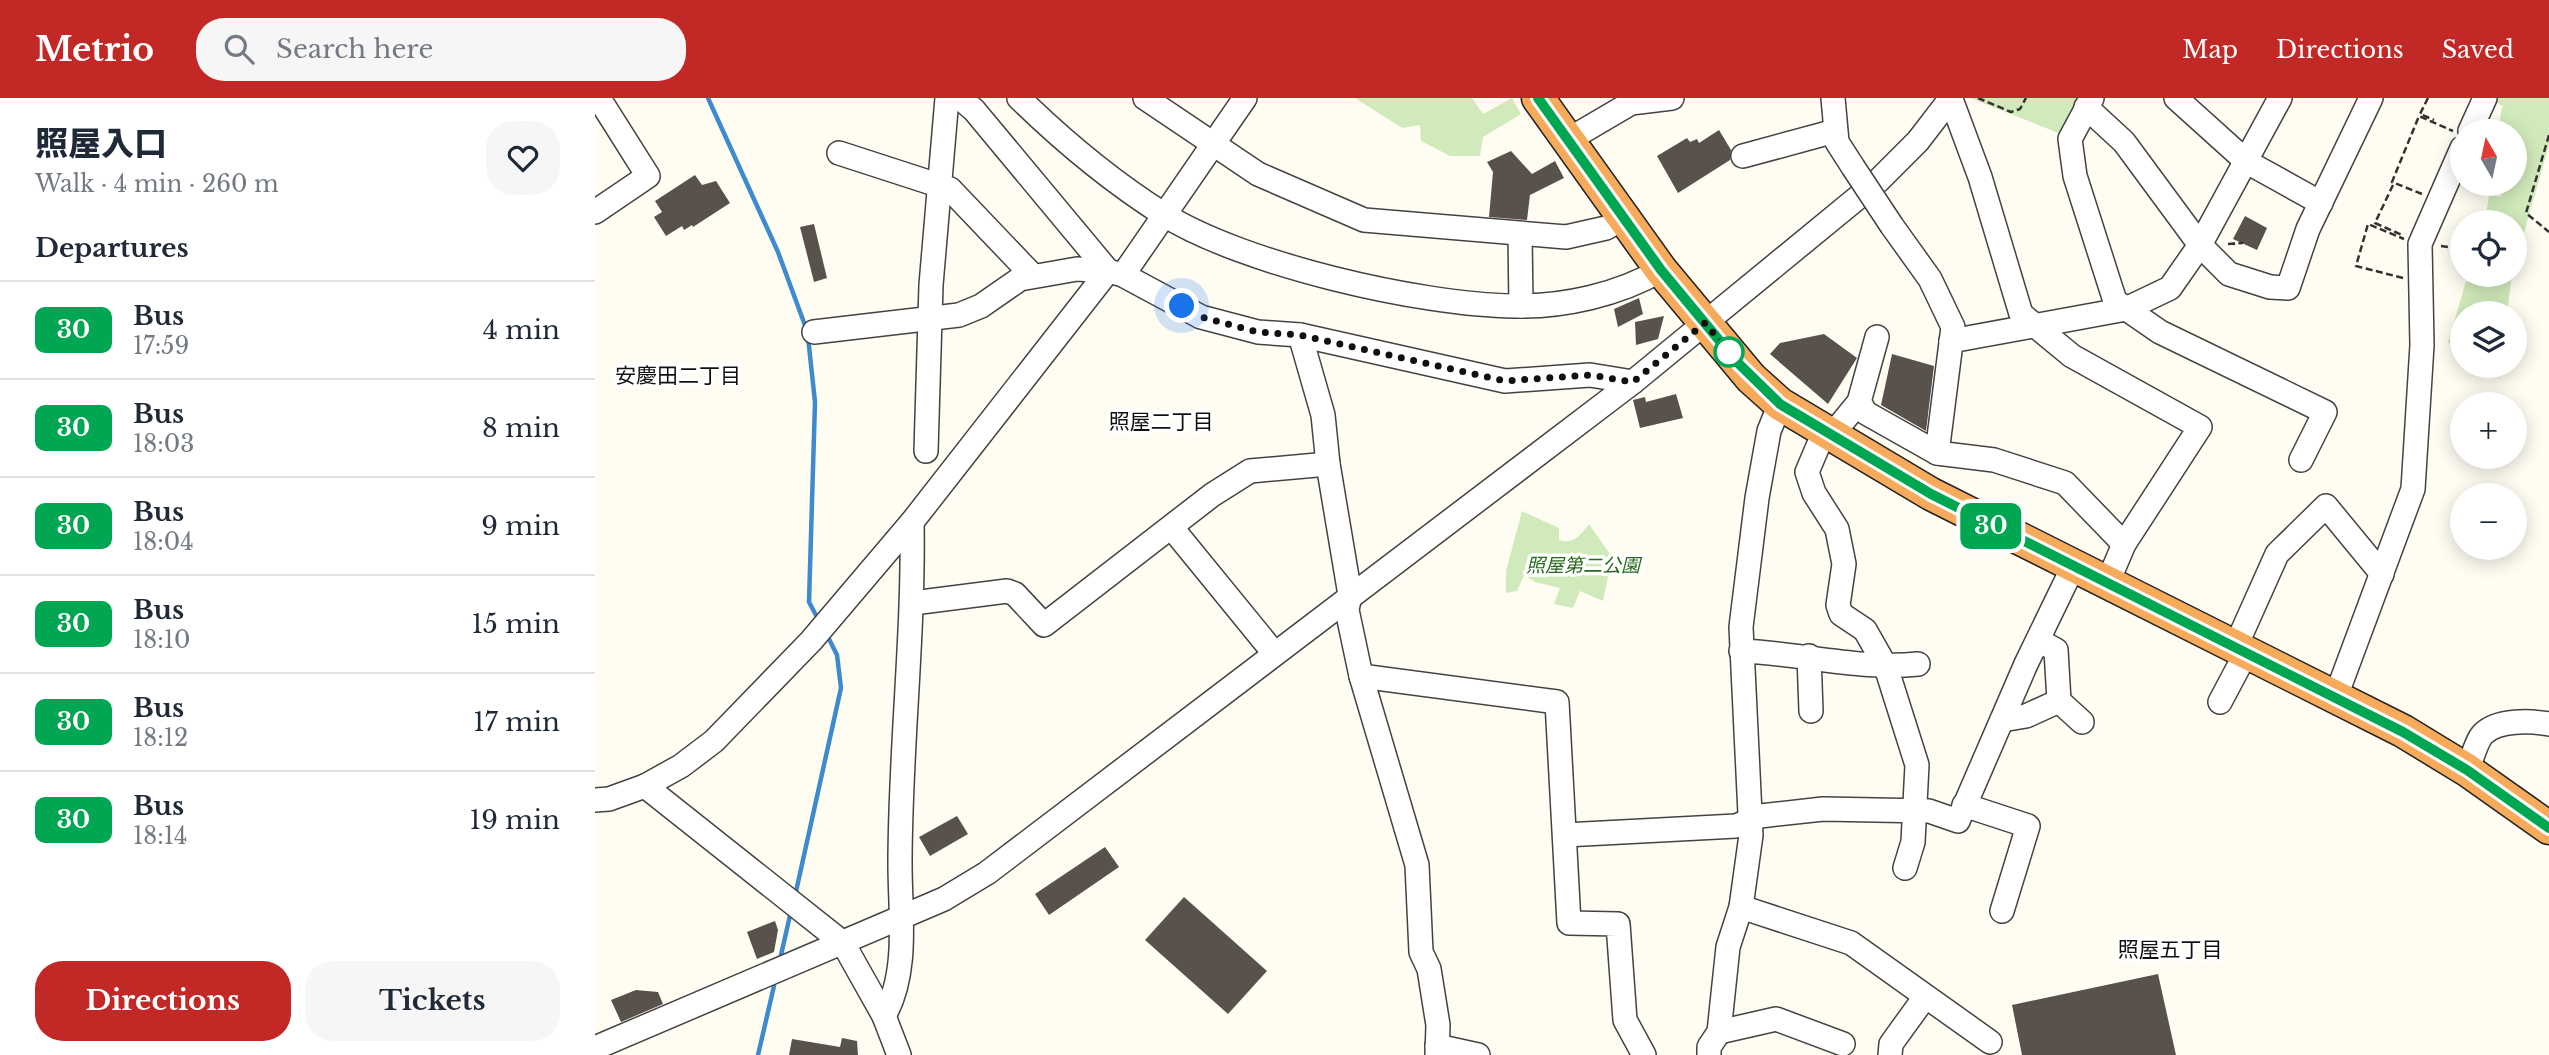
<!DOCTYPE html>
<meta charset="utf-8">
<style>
:root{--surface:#fff;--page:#f6f6f7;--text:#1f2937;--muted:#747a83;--line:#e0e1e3;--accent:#c22826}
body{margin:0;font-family:"Libre Baskerville","Noto Sans JP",serif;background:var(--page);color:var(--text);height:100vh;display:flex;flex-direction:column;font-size:26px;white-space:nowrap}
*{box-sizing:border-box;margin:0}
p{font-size:23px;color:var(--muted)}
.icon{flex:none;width:38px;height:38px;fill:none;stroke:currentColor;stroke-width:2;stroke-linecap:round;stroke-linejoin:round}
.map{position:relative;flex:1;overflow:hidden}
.sheet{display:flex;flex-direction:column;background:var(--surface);width:595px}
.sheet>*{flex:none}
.badge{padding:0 14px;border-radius:10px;font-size:24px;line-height:46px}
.needle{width:46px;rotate:351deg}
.controls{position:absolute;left:1855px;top:21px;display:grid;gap:14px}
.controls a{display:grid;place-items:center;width:77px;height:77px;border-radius:50%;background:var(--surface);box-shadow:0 4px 18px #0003;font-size:35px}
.you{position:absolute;width:35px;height:35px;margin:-18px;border:5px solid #fff;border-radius:50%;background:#1a73e8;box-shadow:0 0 0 10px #1a73e833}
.map>.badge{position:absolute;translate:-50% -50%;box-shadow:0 0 0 4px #fff}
h2{padding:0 35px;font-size:26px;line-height:63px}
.round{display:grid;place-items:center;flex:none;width:74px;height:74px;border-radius:28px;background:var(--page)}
.summary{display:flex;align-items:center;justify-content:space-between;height:119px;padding:0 35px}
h1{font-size:33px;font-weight:800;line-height:52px}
.button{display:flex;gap:14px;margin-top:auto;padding:14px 35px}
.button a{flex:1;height:80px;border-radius:28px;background:var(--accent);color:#fff;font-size:28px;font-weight:800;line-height:80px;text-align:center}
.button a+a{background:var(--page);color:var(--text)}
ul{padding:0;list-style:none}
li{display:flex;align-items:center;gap:21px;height:98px;padding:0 35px;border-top:2px solid var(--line)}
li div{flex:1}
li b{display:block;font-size:26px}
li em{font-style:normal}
li .badge{min-width:77px;font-weight:700;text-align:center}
header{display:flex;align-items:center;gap:42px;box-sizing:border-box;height:98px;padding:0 35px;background:var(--accent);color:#fff}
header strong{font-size:33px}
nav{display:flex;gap:38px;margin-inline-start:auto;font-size:24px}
.search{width:490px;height:63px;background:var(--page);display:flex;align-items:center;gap:18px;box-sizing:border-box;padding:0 24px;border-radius:28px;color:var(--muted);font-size:26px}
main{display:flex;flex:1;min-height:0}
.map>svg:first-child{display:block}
</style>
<header>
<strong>Metrio</strong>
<div class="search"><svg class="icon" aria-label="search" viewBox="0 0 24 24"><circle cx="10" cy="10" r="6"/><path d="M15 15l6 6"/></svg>Search here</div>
<nav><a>Map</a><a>Directions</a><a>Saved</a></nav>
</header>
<main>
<section class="sheet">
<div class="summary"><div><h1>照屋入口</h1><p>Walk · 4 min · 260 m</p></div><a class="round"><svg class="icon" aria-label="heart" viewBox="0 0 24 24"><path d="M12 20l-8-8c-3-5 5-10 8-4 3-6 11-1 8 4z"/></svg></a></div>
<h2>Departures</h2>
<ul>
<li><span class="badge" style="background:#00a651;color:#fff">30</span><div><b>Bus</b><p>17:59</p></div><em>4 min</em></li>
<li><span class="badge" style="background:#00a651;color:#fff">30</span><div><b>Bus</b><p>18:03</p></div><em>8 min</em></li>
<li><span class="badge" style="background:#00a651;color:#fff">30</span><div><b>Bus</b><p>18:04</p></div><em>9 min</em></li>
<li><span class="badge" style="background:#00a651;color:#fff">30</span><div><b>Bus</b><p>18:10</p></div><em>15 min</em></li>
<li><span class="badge" style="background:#00a651;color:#fff">30</span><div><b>Bus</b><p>18:12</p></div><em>17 min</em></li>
<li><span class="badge" style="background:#00a651;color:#fff">30</span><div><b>Bus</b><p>18:14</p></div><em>19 min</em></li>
</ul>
<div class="button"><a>Directions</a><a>Tickets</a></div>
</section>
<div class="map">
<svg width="1954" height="957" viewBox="0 0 1954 957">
<rect width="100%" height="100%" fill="#fffdf2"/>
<g fill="#d1eabb">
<path d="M760,0H877L888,16L917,0L926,16L888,39L885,58H855L826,43L825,27L807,30Z"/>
<path d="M1375,0H1491L1471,38Z"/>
<path d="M1900,0H1954V47L1920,166V124H1890L1894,97L1906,99L1909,86H1920V33L1904,28L1907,9H1909L1899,3Z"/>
<path d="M1882,177H1917L1912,215H1867V246L1853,245L1871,183L1881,186Z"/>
<path d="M927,413L964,430V442C979,447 986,436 994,426L1017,459L1008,503L985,493L978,510L959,506L965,490L940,484L929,477L922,493L911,495V473Z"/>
</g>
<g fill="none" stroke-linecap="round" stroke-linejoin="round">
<g stroke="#3d8bce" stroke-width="4.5">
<path d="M113,0L183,154L211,230"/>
<path d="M213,239L220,304L214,504L223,521"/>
<path d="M200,798L246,590L242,557L231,535"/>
<path d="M186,857L196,813"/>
<path d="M163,957L179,888"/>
</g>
</g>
<g fill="#59524c">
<path d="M1124,32L1136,52L1135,62L1083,95L1062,58L1092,40L1095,44L1102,41L1104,45Z"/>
<path d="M916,53L937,76L960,63L969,80L935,97L932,122L894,119L898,74L892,64Z"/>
<path d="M100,77L107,87L121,83L135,105L98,129L97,127L89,132L87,128L71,138L59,119L67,114L60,103Z"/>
<path d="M1650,118L1672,130L1662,152L1638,141Z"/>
<path d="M219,126L232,180L219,184L205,129Z"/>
<path d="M1044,200L1048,216L1023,229L1019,211Z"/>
<path d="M1069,218L1063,241L1041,247L1040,224Z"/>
<path d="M1229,236L1262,260L1233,306L1175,256L1185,245Z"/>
<path d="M1297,256L1339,268L1331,333L1286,307Z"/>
<path d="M1081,296L1088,320L1045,330L1038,302L1050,299L1051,304Z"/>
<path d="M362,718L373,736L335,758L324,739Z"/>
<path d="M510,749L524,769L454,817L440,796Z"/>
<path d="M589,799L672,873L633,916L550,842Z"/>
<path d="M180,823L183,832L179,854L162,861L152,834Z"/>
<path d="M1563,876L1581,957H1427L1417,907Z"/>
<path d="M41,892L63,894L68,906L26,924L16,902Z"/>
<path d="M247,940L262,943L263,957H194L197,941L245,949Z"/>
</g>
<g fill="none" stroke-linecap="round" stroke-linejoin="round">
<g stroke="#434343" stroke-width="26">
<g id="minor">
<path d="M365,0L379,12L513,173"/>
<path d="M424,0C468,43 516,83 568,116C647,166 825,207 919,208C968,209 1023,197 1066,172"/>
<path d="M550,0L663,76L769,122L971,139L1011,130L1029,120"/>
<path d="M1238,0L1242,44L1258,69"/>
<path d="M1497,0L1475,41L1480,78L1520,203L1565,234L1730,314L1706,362"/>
<path d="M1581,0L1652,64L1726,105"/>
<path d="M1356,1L1385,79L1426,216L1477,258L1605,329L1529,446L1512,486"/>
<path d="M1491,9L1529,44L1605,147L1634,176L1675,189L1693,190L1713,131L1776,0"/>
<path d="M1875,33L1890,0"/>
<path d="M973,42L1036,5L1077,0"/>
<path d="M244,55L355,91L438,178"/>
<path d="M1148,58L1240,33"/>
<path d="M0,114L53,78L5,2"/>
<path d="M925,136L926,208"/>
<path d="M528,177L650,0"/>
<path d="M219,234L364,217L386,208L425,181L482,171L513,173L528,177L606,219L663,234L705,237L910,283L995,277L1038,284"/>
<path d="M705,237L728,317L733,366L755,497L752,512L766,578L822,767L826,854L834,871L843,927L842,957"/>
<path d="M1356,243L1531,211L1575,190L1605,147L1685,0"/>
<path d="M1264,304L1271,315L1342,355L1358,229L1335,181L1297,128"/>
<path d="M1229,334L1212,374L1219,395L1242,431L1249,466L1243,507L1246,516L1270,532L1291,569L1322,667L1318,744L1310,770"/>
<path d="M1236,338L1264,304L1282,239"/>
<path d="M331,353L336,187L352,0"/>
<path d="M1342,355L1399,362L1470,385L1529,446"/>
<path d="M577,430L679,555"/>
<path d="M318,505L412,493L420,496L449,527L617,397L655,373L733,366"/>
<path d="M1640,550L1682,456L1731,408L1787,476"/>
<path d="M1146,553C1205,555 1264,572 1323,566"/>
<path d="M1214,558L1216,613"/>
<path d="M766,578L962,604L974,825L1023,826L1030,922L1049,957"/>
<path d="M1741,598L1818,391L1827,247L1825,146L1867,50"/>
<path d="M1464,603L1487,624"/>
<path d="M1625,604L1651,555"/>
<path d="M1407,622L1431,618L1464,603L1461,552L1443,542"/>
<path d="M1872,672C1877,662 1881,643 1888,636C1903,621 1936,623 1954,626"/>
<path d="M50,688L248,845L289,918L304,957"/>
<path d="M0,702L14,701L50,688L86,668L119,643L216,543L317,424L513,173"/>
<path d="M1369,707L1433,728L1407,813"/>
<path d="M970,737L1141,728L1165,718L1228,711L1334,713L1363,723L1431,566L1478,469"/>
<path d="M1146,809L1256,845L1395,944"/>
<path d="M289,918C314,875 305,815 305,766C305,652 319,538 317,424"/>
<path d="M1124,934L1181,921L1248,946"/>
<path d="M842,948L883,957"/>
<path d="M0,950L349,801L392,775L1038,284L1283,83L1323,43L1356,0"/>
<path d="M1114,957V949L1124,934L1133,849L1146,809L1156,737L1146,529L1162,400L1174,333L1185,306"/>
<path d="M1295,957L1296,946L1330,899"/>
</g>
</g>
<g stroke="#212121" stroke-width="35">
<path id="highway" d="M943,0L1066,172L1156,280L1185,306L1336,396L1808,633L1872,672L1954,730"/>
</g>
<g stroke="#323232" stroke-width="2.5" stroke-dasharray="7 3.5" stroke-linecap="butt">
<path d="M1383,0L1416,14L1425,11L1431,0"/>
<path d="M1833,0L1825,16L1839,22"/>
<path d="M1954,37L1931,115L1954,134"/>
<path d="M1798,87L1780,125L1807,137"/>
<path d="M1827,96L1797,84L1824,18L1858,33"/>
<path d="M1633,146L1647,145L1638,146"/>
<path d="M1846,148L1867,151"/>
<path d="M1808,180L1761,168L1773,126L1809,141"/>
</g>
<use href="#minor" stroke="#fff" stroke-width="23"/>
<use href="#highway" stroke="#f5ab5b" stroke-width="32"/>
<g stroke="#434343" stroke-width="26" stroke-linecap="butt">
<path id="minor-bridge" d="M1258,69L1297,128"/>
</g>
<use href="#minor-bridge" stroke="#fff" stroke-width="23"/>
</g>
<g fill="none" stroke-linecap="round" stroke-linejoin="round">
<g stroke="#fff" stroke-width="16">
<path id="line" d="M943,0L1066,172L1143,265L1185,306L1336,396L1808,634L1872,672L1954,730"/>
</g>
<use href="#line" stroke="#00a651" stroke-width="10"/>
<path stroke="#101010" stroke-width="7" stroke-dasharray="0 12.6" d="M587,208L606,219L663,234L705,237L910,283L995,277L1038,284L1110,225L1134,254"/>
</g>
<circle fill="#fff" stroke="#00a651" stroke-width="3.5" cx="1134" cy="254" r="14"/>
<g text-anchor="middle" stroke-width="7" stroke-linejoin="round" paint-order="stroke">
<g font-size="19" font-style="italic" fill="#29691f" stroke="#fff">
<text x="988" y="474">照屋第二公園</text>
</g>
<g font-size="21" fill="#101010" stroke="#fff">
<text x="83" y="285">安慶田二丁目</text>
<text x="566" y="331">照屋二丁目</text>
<text x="1575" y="859">照屋五丁目</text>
</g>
</g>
</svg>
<div class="controls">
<a><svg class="needle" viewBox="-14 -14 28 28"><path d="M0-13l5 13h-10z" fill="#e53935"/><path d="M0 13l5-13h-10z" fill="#747a83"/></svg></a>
<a><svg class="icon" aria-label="locate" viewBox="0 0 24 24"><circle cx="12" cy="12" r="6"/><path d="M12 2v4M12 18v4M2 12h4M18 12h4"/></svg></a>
<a><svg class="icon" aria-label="layers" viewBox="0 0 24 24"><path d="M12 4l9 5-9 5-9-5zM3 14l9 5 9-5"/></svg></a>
<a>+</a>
<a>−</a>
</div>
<div class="you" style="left:587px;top:208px"></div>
<b class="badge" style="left:1396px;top:428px;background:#00a651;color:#fff">30</b>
</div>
</main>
